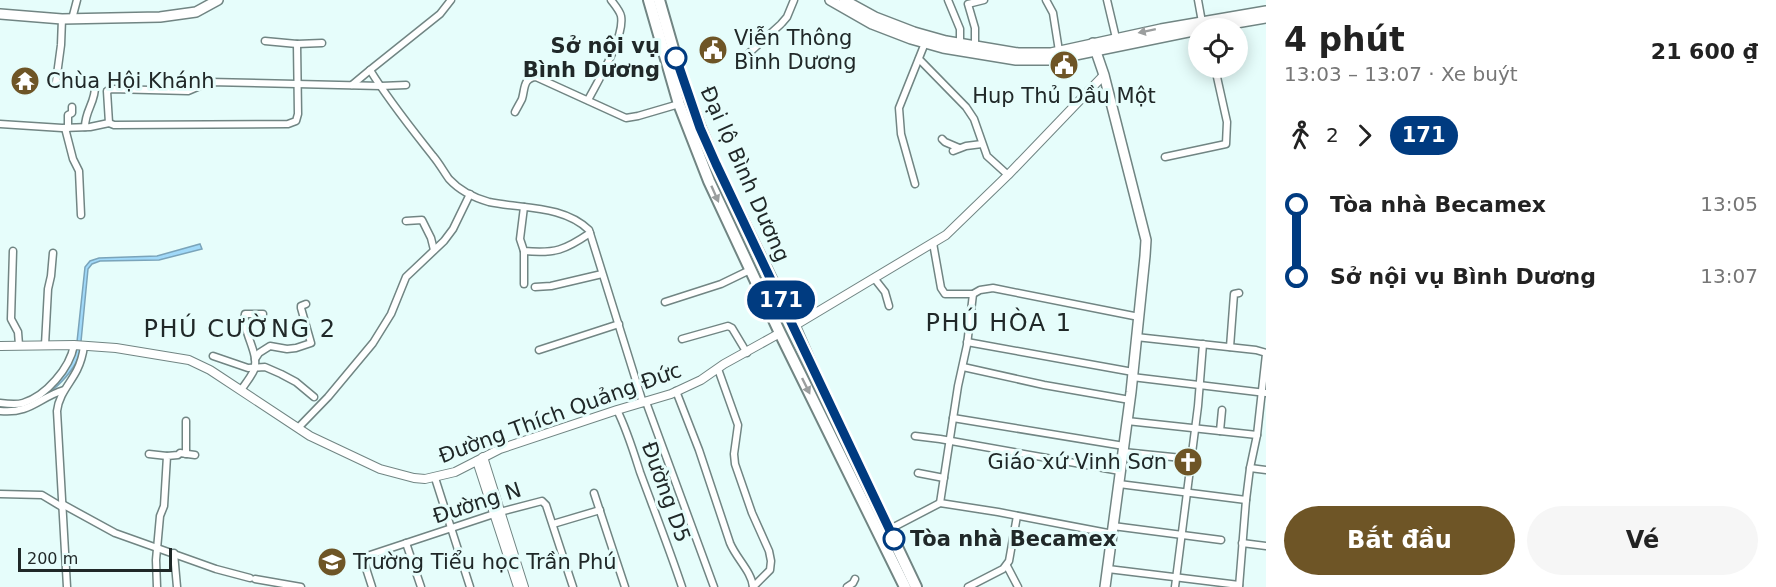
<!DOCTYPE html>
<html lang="vi">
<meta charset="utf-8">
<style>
:root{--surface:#fff;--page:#f6f6f6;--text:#222;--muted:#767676;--accent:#6e5526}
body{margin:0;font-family:"DejaVu Sans",sans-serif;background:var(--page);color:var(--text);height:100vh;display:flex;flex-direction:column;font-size:22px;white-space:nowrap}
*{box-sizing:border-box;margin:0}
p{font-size:20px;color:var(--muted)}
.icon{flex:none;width:33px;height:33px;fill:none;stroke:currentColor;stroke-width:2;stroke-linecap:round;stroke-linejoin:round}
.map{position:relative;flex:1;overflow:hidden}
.drawer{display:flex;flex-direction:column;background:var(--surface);width:510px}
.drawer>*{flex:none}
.badge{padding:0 12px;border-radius:20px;font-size:21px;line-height:39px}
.fabs{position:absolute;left:1188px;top:18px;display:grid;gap:12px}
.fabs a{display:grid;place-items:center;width:60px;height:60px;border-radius:50%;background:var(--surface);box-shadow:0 3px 15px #0003;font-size:30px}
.scale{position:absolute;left:18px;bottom:15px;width:154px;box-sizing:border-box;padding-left:6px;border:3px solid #202828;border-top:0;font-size:16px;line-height:21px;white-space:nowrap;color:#202828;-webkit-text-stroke:4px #e6fdfb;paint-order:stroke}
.map>.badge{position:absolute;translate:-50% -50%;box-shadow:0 0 0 3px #fff}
.legs{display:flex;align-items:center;gap:9px;height:66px;padding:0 18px;font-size:20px}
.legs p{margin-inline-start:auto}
.overview{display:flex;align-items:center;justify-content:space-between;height:102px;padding:0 18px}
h1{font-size:33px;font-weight:700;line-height:45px}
.cta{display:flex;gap:12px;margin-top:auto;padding:12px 18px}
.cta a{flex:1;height:69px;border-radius:36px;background:var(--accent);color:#fff;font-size:24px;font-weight:700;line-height:69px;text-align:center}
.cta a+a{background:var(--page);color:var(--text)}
ul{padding:0 18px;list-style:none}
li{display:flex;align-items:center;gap:21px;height:72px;font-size:22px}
li i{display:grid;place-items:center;width:9px;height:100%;margin:0 8px;background:currentColor}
li i::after{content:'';width:15px;height:15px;margin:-8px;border:4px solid;border-radius:50%;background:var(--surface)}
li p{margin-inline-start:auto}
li:first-child i{background:linear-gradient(#0000 50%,currentColor 0)}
li:last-child i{background:linear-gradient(currentColor 50%,#0000 0)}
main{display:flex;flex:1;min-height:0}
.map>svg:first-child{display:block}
</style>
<main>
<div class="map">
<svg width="1266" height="587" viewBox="0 0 1266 587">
<rect width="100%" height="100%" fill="#e6fdfb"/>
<path fill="#a0d9f9" stroke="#7aa4ba" stroke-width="1.5" d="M200,244L202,249L159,260L100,261L92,264L88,269L80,352C76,372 44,402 24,408C16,410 7,409 0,408V404L17,405L58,380L73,359L76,351L85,267L90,261L99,258L157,256Z"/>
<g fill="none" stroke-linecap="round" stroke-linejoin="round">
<g stroke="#718583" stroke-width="9">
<g id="minor">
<path d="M451,0L440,14L370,70C389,101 411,128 433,156C439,163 444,172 449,179C459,190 475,198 489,202C523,209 563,205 589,230L643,403"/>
<path d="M948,0L960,29V44"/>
<path d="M1046,0L1053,13L1059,51"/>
<path d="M1107,0L1116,38"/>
<path d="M1198,0L1202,22"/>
<path d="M62,19L61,45L56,82C69,85 84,82 95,85C96,102 85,110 85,127"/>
<path d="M72,19L77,0"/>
<path d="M265,41L297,44L322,43"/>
<path d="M975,46V28L968,4L984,0"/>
<path d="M749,53L781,24L787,17L794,0"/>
<path d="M919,59L966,107L974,119L987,156L1008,175"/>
<path d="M352,85L370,70"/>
<path d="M588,100C598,81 625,37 621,16C620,11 614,4 611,0"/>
<path d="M515,112C517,108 520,103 522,99C525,89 523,78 536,77L626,118L638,116L679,104"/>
<path d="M109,123L107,91L111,89L188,91L209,82L381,86L406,85"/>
<path d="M0,124L62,128L90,127L109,123L114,125L288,124L296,121L298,114L297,44"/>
<path d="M65,128L73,159L79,171L81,215"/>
<path d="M68,128V115L72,113V107"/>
<path d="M942,139L945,142L959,148"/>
<path d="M953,151L966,146L982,144"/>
<path d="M1165,157L1226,144L1227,122L1215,68"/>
<path d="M915,184L901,134L899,108L925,43"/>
<path d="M524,207L520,239L524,251C555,254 565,250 590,233"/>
<path d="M406,221L422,220L431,238L434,250"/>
<path d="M933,243L941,288L945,294H973L980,290L993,288L1139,317"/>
<path d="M13,251L11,319L18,332L19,345"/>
<path d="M874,278L885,292L889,306"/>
<path d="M524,284V251"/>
<path d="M535,287L551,286L602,274"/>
<path d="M665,302L721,284L750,270"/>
<path d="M1136,337L1256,350L1266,353"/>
<path d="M682,339L728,326L732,328L747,353"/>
<path d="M967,342L1133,372"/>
<path d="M45,345L48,289L51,276L53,253"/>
<path d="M1230,347L1234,294L1239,293"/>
<path d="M539,350L619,324"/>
<path d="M213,356L248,368L265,367L281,374L296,382L314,397"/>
<path d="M255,359L259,353L270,346L287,349L296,348L311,343L301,308V306L306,304"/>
<path d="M963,367L1044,385L1130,400"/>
<path d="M718,369L738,425L734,454L735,464L752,513L769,551L771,561L770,570L753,587"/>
<path d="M1132,377L1266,393"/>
<path d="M241,390C245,384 251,377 254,370C260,353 242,333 245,314H263"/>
<path d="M676,391L699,450L730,543C736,558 752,572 753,587"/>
<path d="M646,402L714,587"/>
<path d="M0,403C8,404 16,405 23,403C46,396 70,368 74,345"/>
<path d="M617,410C627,430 633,450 640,472C654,510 669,548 682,587"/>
<path d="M0,411C31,414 38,398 64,390"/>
<path d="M953,418L1124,446"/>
<path d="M1127,421L1257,435"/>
<path d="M298,428L328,397L373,343L391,314L406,277L444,241L453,229L470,194"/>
<path d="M1220,431L1222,410"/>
<path d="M915,436L940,439L1120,471"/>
<path d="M1123,452L1192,459"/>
<path d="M149,454L167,456"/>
<path d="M186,454V421"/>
<path d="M1250,468L1266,470"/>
<path d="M918,473L944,478"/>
<path d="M435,478L470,587"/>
<path d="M1119,484L1246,500"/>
<path d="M594,493L625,587"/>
<path d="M0,494L42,495L62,507"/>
<path d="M940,503L958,386L967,345L973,294"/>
<path d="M62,504L115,533L216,569L250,578"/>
<path d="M553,524L600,510"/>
<path d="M1113,526L1221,540"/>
<path d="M890,529L940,503L998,512L1113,534"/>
<path d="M406,543L421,587"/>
<path d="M1242,543L1266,546"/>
<path d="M174,553L177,587"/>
<path d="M1007,566L1018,587"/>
<path d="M1108,569L1239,585"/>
<path d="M255,579L301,587"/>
<path d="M67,587L57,411C59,394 70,384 77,370C81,362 83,354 84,346"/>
<path d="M157,587L156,560L160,516L164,506L167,456L178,455L180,453L195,455"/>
<path d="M372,587L363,559L364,557L500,512L542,501L546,505L573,587"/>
<path d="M847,587L853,583L855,579"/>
<path d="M968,587L1003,569L1009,561L1017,516"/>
<path d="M1175,587L1198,406L1203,344"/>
<path d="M1239,587L1246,500L1250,468L1257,435L1266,354"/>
</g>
</g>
<g stroke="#718583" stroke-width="10">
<g id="tertiary">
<path d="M794,326L946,235L1008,175L1104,75"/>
<path d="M0,346L74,345L116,348L189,360L210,370L310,436L380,469L414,478L425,479L455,472L500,449L617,410L671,394L701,380L724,364L780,333"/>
<path d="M483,457L524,587"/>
<path d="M477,461L518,587"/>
</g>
</g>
<g stroke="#718583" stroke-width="12">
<g id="secondary">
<path d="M830,0L872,24L911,39L943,48L1016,60H1051L1198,30"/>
<path d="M844,0L875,17L914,32L946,41L1018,53H1051L1161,29L1266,11"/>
<path d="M0,14L62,19L160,17L196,12L218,0"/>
<path d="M1207,28L1266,18"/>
<path d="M1093,43L1104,75L1146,240L1145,256L1131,392L1105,587"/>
</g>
</g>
<g stroke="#718583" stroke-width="14">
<g id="trunk">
<path d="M649,0L679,104L709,181L780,333L905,587"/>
<path d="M659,0L682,80L700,128L715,164L794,326L817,379L916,587"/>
</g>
</g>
<use href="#minor" stroke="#fff" stroke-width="6"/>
<use href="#tertiary" stroke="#fff" stroke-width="8"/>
<use href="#secondary" stroke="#fff" stroke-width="9"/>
<use href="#trunk" stroke="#fff" stroke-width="10"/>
</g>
<defs><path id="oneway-solid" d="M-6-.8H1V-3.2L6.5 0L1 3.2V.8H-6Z" transform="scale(1.5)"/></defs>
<g fill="#9b9e9e">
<use href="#oneway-solid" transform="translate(1147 31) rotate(168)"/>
<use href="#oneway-solid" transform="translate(715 194) rotate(66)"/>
<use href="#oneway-solid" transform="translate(806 386) rotate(64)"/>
</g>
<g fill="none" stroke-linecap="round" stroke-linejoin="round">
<g stroke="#fff" stroke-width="14">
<path id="line-1" d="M676,58L700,128L716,164L894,539"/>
</g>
<use href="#line-1" stroke="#003b80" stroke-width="9"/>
</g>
<defs>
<g id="civic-disc" transform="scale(1.5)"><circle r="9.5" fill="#6e5526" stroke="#e6fdfb"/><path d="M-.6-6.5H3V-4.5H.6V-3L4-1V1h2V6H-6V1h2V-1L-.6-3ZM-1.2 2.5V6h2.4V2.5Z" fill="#fff"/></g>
<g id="temple-disc" transform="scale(1.5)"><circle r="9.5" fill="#6e5526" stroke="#e6fdfb"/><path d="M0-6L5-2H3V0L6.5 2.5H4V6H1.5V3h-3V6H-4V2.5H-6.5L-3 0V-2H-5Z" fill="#fff"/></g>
<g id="church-disc" transform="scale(1.5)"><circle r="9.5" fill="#6e5526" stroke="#e6fdfb"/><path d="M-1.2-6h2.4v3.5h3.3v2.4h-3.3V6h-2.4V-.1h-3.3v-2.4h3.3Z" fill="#fff"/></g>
<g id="school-disc" transform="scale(1.5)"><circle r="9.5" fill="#6e5526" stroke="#e6fdfb"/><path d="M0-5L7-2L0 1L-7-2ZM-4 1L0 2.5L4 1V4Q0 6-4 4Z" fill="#fff"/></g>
</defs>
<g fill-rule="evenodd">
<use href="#civic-disc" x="713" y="50"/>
<use href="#civic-disc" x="1064" y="65"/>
<use href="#temple-disc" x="25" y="81"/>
<use href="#church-disc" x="1188" y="462"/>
<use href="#school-disc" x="332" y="562"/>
</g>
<g fill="#fff" stroke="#003b80" stroke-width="3">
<circle cx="676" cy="58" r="10"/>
<circle cx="894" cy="539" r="10"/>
</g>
<g text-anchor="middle" stroke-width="6" stroke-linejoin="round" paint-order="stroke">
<g font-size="21" fill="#202828" stroke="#e6fdfb" text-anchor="start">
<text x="734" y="45">Viễn Thông<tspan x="734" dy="24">Bình Dương</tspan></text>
<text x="46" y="88">Chùa Hội Khánh</text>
<text x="1064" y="103" text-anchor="middle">Hup Thủ Dầu Một</text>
<text x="1167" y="469" text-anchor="end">Giáo xứ Vinh Sơn</text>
<text x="353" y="569">Trường Tiểu học Trần Phú</text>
</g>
<g font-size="21" font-weight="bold" fill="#202828" stroke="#e6fdfb" text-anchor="end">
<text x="660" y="53">Sở nội vụ<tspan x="660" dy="24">Bình Dương</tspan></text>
<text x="910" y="546" text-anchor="start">Tòa nhà Becamex</text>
</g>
<g font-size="21" fill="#202828" stroke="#e6fdfb">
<text transform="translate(745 174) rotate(66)" y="7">Đại lộ Bình Dương</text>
<text transform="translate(560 413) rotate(-20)" y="7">Đường Thích Quảng Đức</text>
<text transform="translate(666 492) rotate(70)" y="7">Đường D5</text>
<text transform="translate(477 503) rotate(-18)" y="7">Đường N</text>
</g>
<g font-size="24" letter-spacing="1.5" fill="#202828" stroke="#e6fdfb">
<text x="999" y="331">PHÚ HÒA 1</text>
<text x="240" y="337">PHÚ CƯỜNG 2</text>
</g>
</g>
</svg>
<div class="fabs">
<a><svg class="icon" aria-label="locate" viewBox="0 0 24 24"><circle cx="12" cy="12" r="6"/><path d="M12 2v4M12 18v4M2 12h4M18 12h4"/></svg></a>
</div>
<div class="scale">200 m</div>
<b class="badge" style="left:781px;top:300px;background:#003b80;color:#fff">171</b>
</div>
<section class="drawer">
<div class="overview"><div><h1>4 phút</h1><p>13:03 – 13:07 · Xe buýt</p></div><b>21 600 ₫</b></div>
<div class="legs"><svg class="icon" aria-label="walk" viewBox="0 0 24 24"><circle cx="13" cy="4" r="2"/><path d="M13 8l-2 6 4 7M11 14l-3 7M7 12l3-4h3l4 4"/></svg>2<svg class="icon" aria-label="forward" viewBox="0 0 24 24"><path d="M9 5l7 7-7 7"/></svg><b class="badge" style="background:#003b80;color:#fff">171</b></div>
<ul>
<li><i style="color:#003b80"></i><b>Tòa nhà Becamex</b><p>13:05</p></li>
<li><i style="color:#003b80"></i><b>Sở nội vụ Bình Dương</b><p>13:07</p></li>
</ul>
<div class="cta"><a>Bắt đầu</a><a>Vé</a></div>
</section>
</main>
